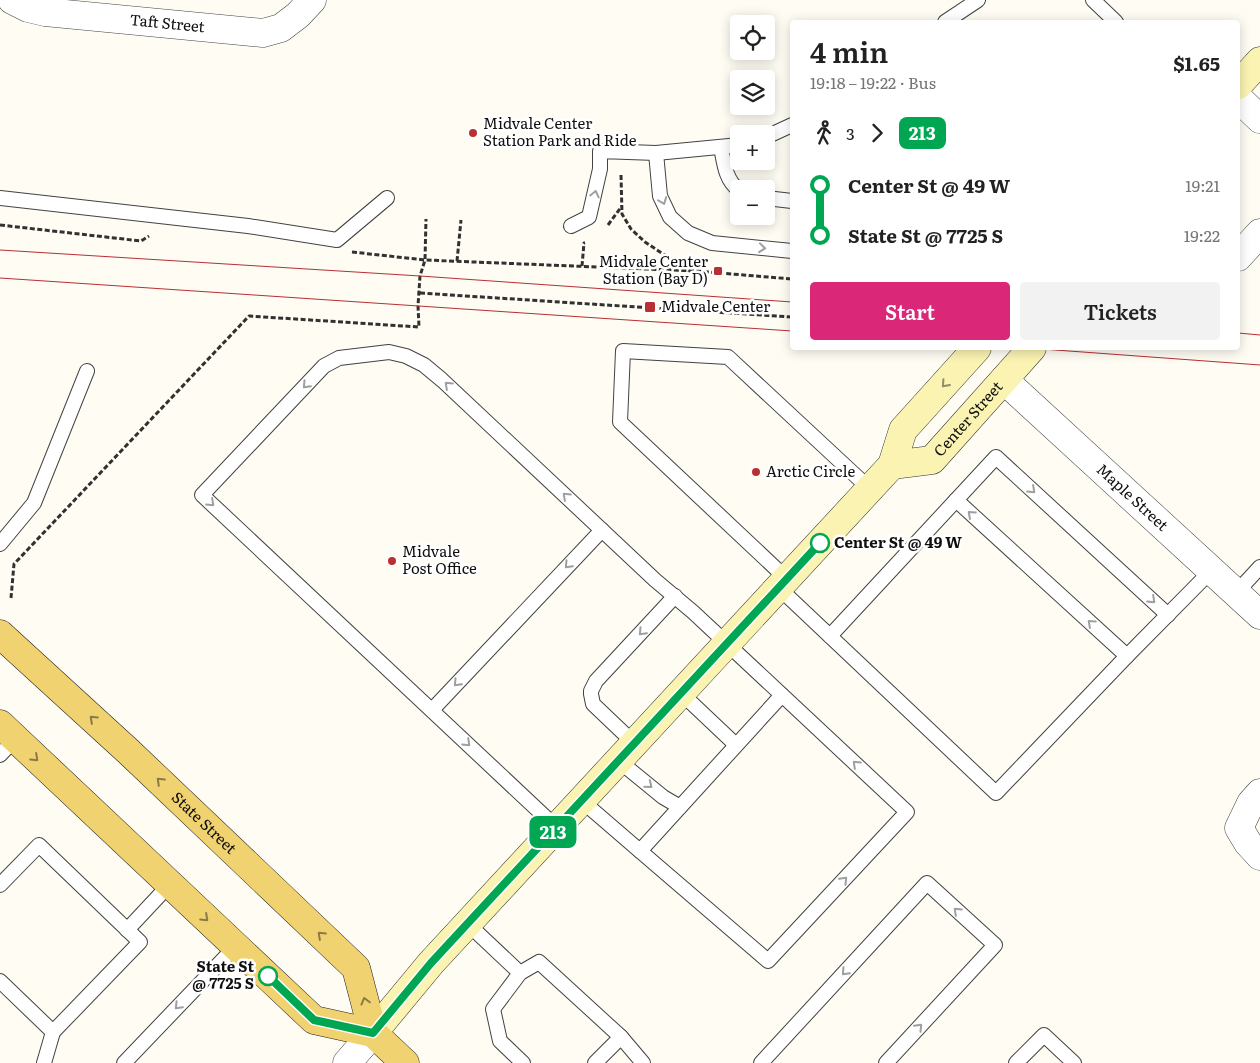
<!DOCTYPE html>
<meta charset="utf-8">
<style>
:root{--surface:#fff;--page:#f2f2f2;--text:#222;--muted:#767676;--accent:#db2777}
body{margin:0;font-family:Literata,serif;background:var(--page);color:var(--text);height:100vh;display:flex;flex-direction:column;font-size:19px;white-space:nowrap}
*{box-sizing:border-box;margin:0}
p{font-size:16px;color:var(--muted)}
.icon{flex:none;width:28px;height:28px;fill:none;stroke:currentColor;stroke-width:2;stroke-linecap:round;stroke-linejoin:round}
.map{position:relative;flex:1;overflow:hidden}
.details{position:absolute;left:790px;top:20px;width:450px;height:330px;display:flex;flex-direction:column;background:var(--surface);border-radius:5px;box-shadow:0 2px 12px #0003}
.details>*{flex:none}
.badge{padding:0 10px;border-radius:8px;font-size:18px;line-height:32px}
.fabs{position:absolute;left:730px;top:15px;display:grid;gap:10px}
.fabs a{display:grid;place-items:center;width:45px;height:45px;border-radius:5px;background:var(--surface);box-shadow:0 2px 12px #0003;font-size:25px}
.map>.badge{position:absolute;translate:-50% -50%;box-shadow:0 0 0 2px #fff}
.legs{display:flex;align-items:center;gap:8px;height:55px;padding:0 20px;font-size:16px}
.legs p{margin-inline-start:auto}
.head{display:flex;align-items:center;justify-content:space-between;height:85px;padding:0 20px}
h1{font-size:28px;font-weight:600;line-height:38px}
.button{display:flex;gap:10px;margin-top:auto;padding:10px 20px}
.button a{flex:1;height:58px;border-radius:5px;background:var(--accent);color:#fff;font-size:20px;font-weight:600;line-height:58px;text-align:center}
.button a+a{background:var(--page);color:var(--text)}
ul{padding:0 20px;list-style:none}
li{display:flex;align-items:center;gap:18px;height:50px;font-size:19px}
li i{display:grid;place-items:center;width:8px;height:100%;margin:0 6px;background:currentColor}
li i::after{content:'';width:12px;height:12px;margin:-6px;border:4px solid;border-radius:50%;background:var(--surface)}
li p{margin-inline-start:auto}
li:first-child i{background:linear-gradient(#0000 50%,currentColor 0)}
li:last-child i{background:linear-gradient(currentColor 50%,#0000 0)}
.map>svg:first-child{display:block}
</style>
<div class="map">
<svg width="1260" height="1063" viewBox="0 0 1260 1063">
<rect width="100%" height="100%" fill="#fefcf3"/>
<g fill="none" stroke-linecap="round" stroke-linejoin="round">
<g stroke="#424242" stroke-width="16">
<g id="service">
<path d="M1093,0L1116,22"/>
<path d="M945,22L978,0"/>
<path d="M766,137L792,125"/>
<path d="M721,147C724,162 725,180 739,190"/>
<path d="M656,153L660,196L670,217L688,233L712,243L792,251"/>
<path d="M0,198L248,226L337,240L387,198"/>
<path d="M766,198L792,201"/>
<path d="M571,226L589,217L600,169V151L656,153L729,146L739,144"/>
<path d="M956,500L1127,656"/>
<path d="M0,544L34,503L87,371"/>
<path d="M787,579L620,422L623,351L728,357L870,489"/>
<path d="M779,588L996,793L1127,656L1211,571"/>
<path d="M1236,593L1260,567"/>
<path d="M830,636L996,457L1168,615"/>
<path d="M681,693L736,745"/>
<path d="M432,710L602,530"/>
<path d="M635,744L593,704L591,694V691L596,681L675,596"/>
<path d="M0,755L15,739"/>
<path d="M619,761L663,797L680,807"/>
<path d="M557,828C439,717 320,606 202,495L324,366L339,358L389,352L406,356L424,365L442,380L655,580L693,612L782,695L640,851L582,801"/>
<path d="M640,851L768,961L907,812L782,695"/>
<path d="M0,885L39,845L140,942L53,1032L0,981"/>
<path d="M468,924L520,973"/>
<path d="M127,930L170,884"/>
<path d="M44,1063L53,1032"/>
<path d="M124,1063L236,946"/>
<path d="M523,1063L500,1041L493,1009L520,973L539,962L621,1037"/>
<path d="M595,1063L621,1037L643,1063"/>
<path d="M761,1063L927,883L995,945L886,1063"/>
<path d="M1016,1063L1044,1035L1074,1063"/>
</g>
</g>
<g stroke="#424242" stroke-width="29">
<g id="minor">
<path id="s1" d="M12,0L28,8L45,12L263,33L281,28L298,15L312,0"/>
<path d="M1238,98L1260,119"/>
<path d="M1238,257L1260,233"/>
<path id="s2" d="M1004,380L1260,615"/>
<path d="M1260,793L1251,803L1239,828L1248,843L1260,856"/>
<path d="M347,1063L373,1033"/>
</g>
</g>
<g stroke="#313131" stroke-width="29">
<g id="secondary">
<path d="M1238,85L1260,61"/>
<path id="s3" d="M892,465L932,460L1032,348"/>
<path d="M373,1033L431,963L892,465L903,430L977,348"/>
</g>
</g>
<g stroke="#202020" stroke-width="29">
<g id="primary">
<path id="s4" d="M0,634L129,752L356,968L373,1033"/>
<path d="M0,724L314,1020L373,1033L405,1063"/>
</g>
</g>
<g stroke="#313131" stroke-width="3" stroke-dasharray="5 2.5" stroke-linecap="butt">
<path d="M621,175L622,214L631,229L645,242L689,271"/>
<path d="M0,225L141,241L149,236"/>
<path d="M608,225L622,206"/>
<path d="M352,252L425,260L696,271L792,279"/>
<path d="M457,261L461,220"/>
<path d="M582,266L584,243H585"/>
<path d="M420,293L792,317"/>
<path d="M11,598L14,564L249,316L419,327L418,306L420,276L425,260L426,219"/>
</g>
<use href="#service" stroke="#fff" stroke-width="14"/>
<use href="#minor" stroke="#fff" stroke-width="28"/>
<use href="#secondary" stroke="#faf3b2" stroke-width="28"/>
<use href="#primary" stroke="#f0d271" stroke-width="28"/>
<g stroke="#b82f34" stroke-width="1">
<path d="M0,250L420,276L792,302"/>
<path d="M0,278L792,331"/>
<path d="M1238,333L1260,335"/>
<path d="M1028,348L1260,365"/>
</g>
</g>
<defs><path id="oneway-chevron" d="M-2-3.5L2.5 0L-2 3.5" fill="none" stroke-width="1.6" stroke-linecap="round" stroke-linejoin="round" transform="scale(1.25)"/></defs>
<g stroke="#9f9f9f">
<use href="#oneway-chevron" transform="translate(595 194) rotate(-77)"/>
<use href="#oneway-chevron" transform="translate(663 201) rotate(69)"/>
<use href="#oneway-chevron" transform="translate(762 248) rotate(6)"/>
<use href="#oneway-chevron" transform="translate(306 385) rotate(133)"/>
<use href="#oneway-chevron" transform="translate(448 385) rotate(-137)"/>
<use href="#oneway-chevron" transform="translate(1032 490) rotate(43)"/>
<use href="#oneway-chevron" transform="translate(566 496) rotate(-137)"/>
<use href="#oneway-chevron" transform="translate(211 503) rotate(43)"/>
<use href="#oneway-chevron" transform="translate(971 514) rotate(-138)"/>
<use href="#oneway-chevron" transform="translate(568 565) rotate(133)"/>
<use href="#oneway-chevron" transform="translate(1152 600) rotate(43)"/>
<use href="#oneway-chevron" transform="translate(1091 623) rotate(-138)"/>
<use href="#oneway-chevron" transform="translate(642 632) rotate(133)"/>
<use href="#oneway-chevron" transform="translate(457 683) rotate(133)"/>
<use href="#oneway-chevron" transform="translate(467 743) rotate(44)"/>
<use href="#oneway-chevron" transform="translate(856 764) rotate(-137)"/>
<use href="#oneway-chevron" transform="translate(649 785) rotate(39)"/>
<use href="#oneway-chevron" transform="translate(844 880) rotate(-46)"/>
<use href="#oneway-chevron" transform="translate(957 911) rotate(-137)"/>
<use href="#oneway-chevron" transform="translate(845 972) rotate(133)"/>
<use href="#oneway-chevron" transform="translate(178 1006) rotate(134)"/>
<use href="#oneway-chevron" transform="translate(919 1027) rotate(-47)"/>
</g>
<use stroke="#908c69" href="#oneway-chevron" transform="translate(945 384) rotate(132)"/>
<g stroke="#8b7a45">
<use href="#oneway-chevron" transform="translate(93 719) rotate(-137)"/>
<use href="#oneway-chevron" transform="translate(35 758) rotate(43)"/>
<use href="#oneway-chevron" transform="translate(160 781) rotate(-136)"/>
<use href="#oneway-chevron" transform="translate(205 918) rotate(43)"/>
<use href="#oneway-chevron" transform="translate(321 935) rotate(-137)"/>
<use href="#oneway-chevron" transform="translate(365 1001) rotate(-105)"/>
</g>
<g fill="none" stroke-linecap="round" stroke-linejoin="round">
<g stroke="#fff" stroke-width="11">
<path id="line-1" d="M268,976L314,1020L373,1033L431,963L820,543"/>
</g>
<use href="#line-1" stroke="#00a651" stroke-width="8"/>
</g>
<g fill="#b82f34" stroke="#fff" stroke-width="2">
<circle cx="473" cy="133" r="5"/>
<rect x="713" y="266" width="10" height="10" rx="2.5"/>
<rect x="644" y="301" width="12" height="12" rx="2.5"/>
<circle cx="756" cy="472" r="5"/>
<circle cx="392" cy="561" r="5"/>
</g>
<g fill="#fff" stroke="#00a651" stroke-width="2.5">
<circle cx="820" cy="543" r="9"/>
<circle cx="268" cy="976" r="9"/>
</g>
<g text-anchor="middle" stroke-width="5" stroke-linejoin="round" paint-order="stroke">
<g font-size="15" fill="#0f0f0f" stroke="#fff">
<text dy="5" stroke="none"><textPath href="#s1" startOffset="158">Taft Street</textPath></text>
<text dy="5" stroke="none"><textPath href="#s3" startOffset="95">Center Street</textPath></text>
<text dy="5" stroke="none"><textPath href="#s2" startOffset="174">Maple Street</textPath></text>
<text dy="5" stroke="none"><textPath href="#s4" startOffset="278">State Street</textPath></text>
</g>
<g font-size="15" fill="#0f0f0f" stroke="#fff" text-anchor="start">
<text x="483" y="129">Midvale Center<tspan x="483" dy="17">Station Park and Ride</tspan></text>
<text x="708" y="267" text-anchor="end">Midvale Center<tspan x="708" dy="17">Station (Bay D)</tspan></text>
<text x="661" y="312">Midvale Center</text>
<text x="766" y="477">Arctic Circle</text>
<text x="402" y="557">Midvale<tspan x="402" dy="17">Post Office</tspan></text>
</g>
<g font-size="15" font-weight="bold" fill="#0f0f0f" stroke="#fff" text-anchor="start">
<text x="834" y="548">Center St @ 49 W</text>
<text x="254" y="972" text-anchor="end">State St<tspan x="254" dy="17">@ 7725 S</tspan></text>
</g>
</g>
</svg>
<div class="fabs">
<a><svg class="icon" aria-label="locate" viewBox="0 0 24 24"><circle cx="12" cy="12" r="6"/><path d="M12 2v4M12 18v4M2 12h4M18 12h4"/></svg></a>
<a><svg class="icon" aria-label="layers" viewBox="0 0 24 24"><path d="M12 4l9 5-9 5-9-5zM3 14l9 5 9-5"/></svg></a>
<a>+</a>
<a>−</a>
</div>
<b class="badge" style="left:553px;top:832px;background:#00a651;color:#fff">213</b>
<section class="details">
<div class="head"><div><h1>4 min</h1><p>19:18 – 19:22 · Bus</p></div><b>$1.65</b></div>
<div class="legs"><svg class="icon" aria-label="walk" viewBox="0 0 24 24"><circle cx="13" cy="4" r="2"/><path d="M13 8l-2 6 4 7M11 14l-3 7M7 12l3-4h3l4 4"/></svg>3<svg class="icon" aria-label="forward" viewBox="0 0 24 24"><path d="M9 5l7 7-7 7"/></svg><b class="badge" style="background:#00a651;color:#fff">213</b></div>
<ul>
<li><i style="color:#00a651"></i><b>Center St @ 49 W</b><p>19:21</p></li>
<li><i style="color:#00a651"></i><b>State St @ 7725 S</b><p>19:22</p></li>
</ul>
<div class="button"><a>Start</a><a>Tickets</a></div>
</section>
</div>
